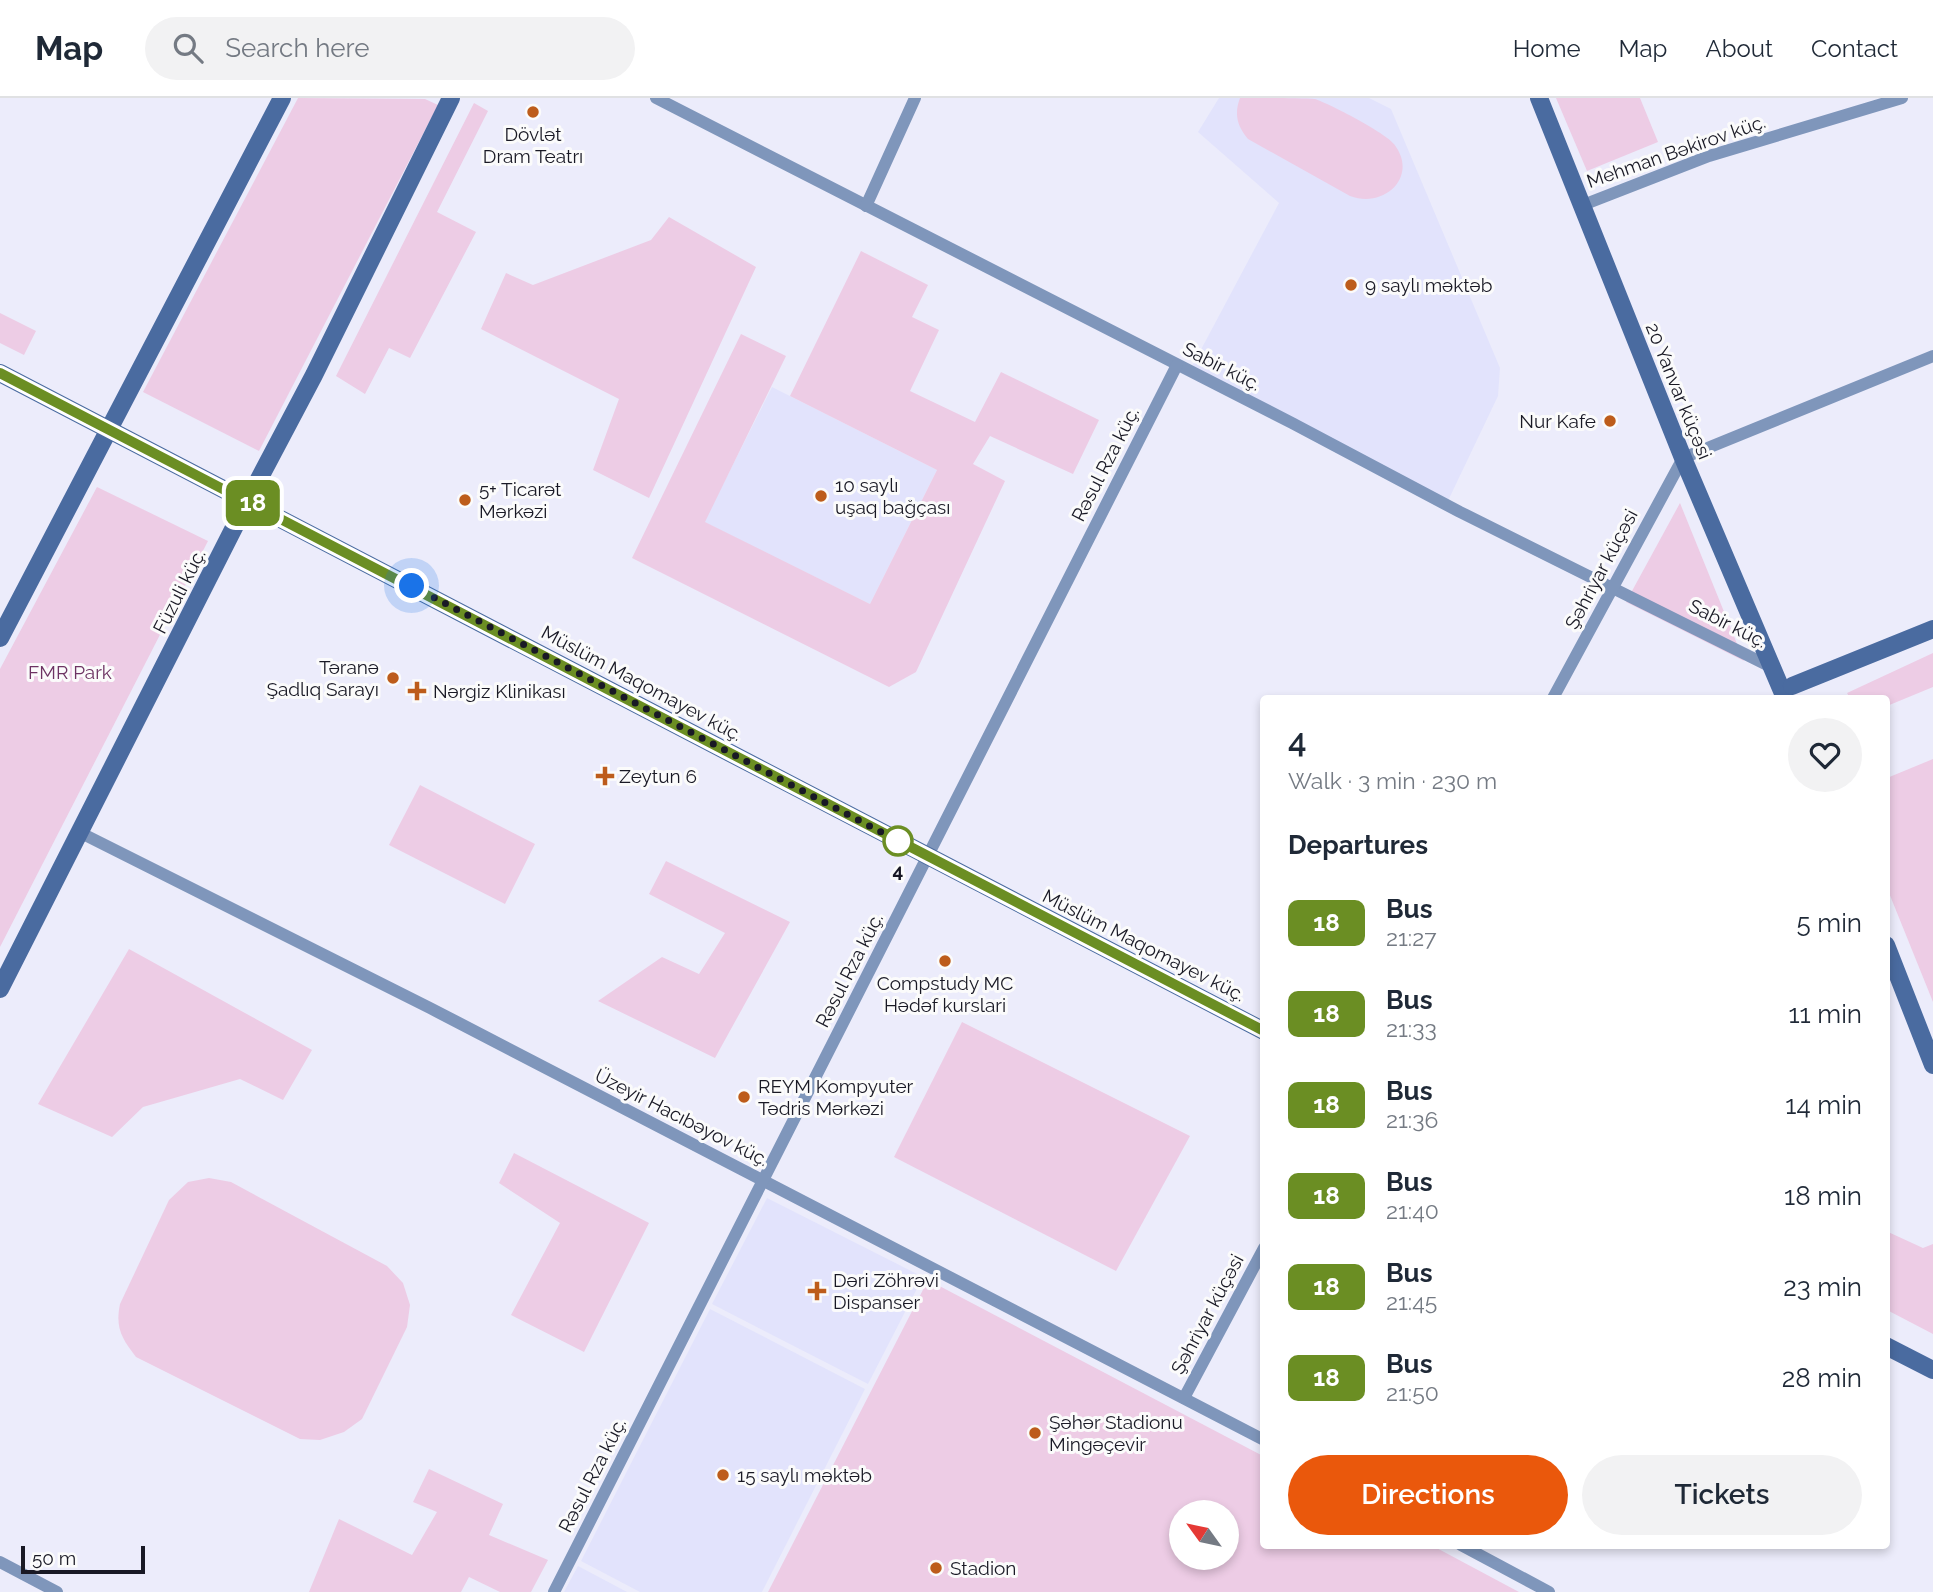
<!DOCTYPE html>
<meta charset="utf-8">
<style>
:root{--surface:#fff;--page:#f2f2f3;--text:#1f2937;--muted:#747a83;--line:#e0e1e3;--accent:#ea580c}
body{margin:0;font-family:Raleway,sans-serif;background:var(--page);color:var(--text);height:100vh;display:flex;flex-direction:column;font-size:26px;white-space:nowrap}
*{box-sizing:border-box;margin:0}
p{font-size:23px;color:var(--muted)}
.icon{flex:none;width:38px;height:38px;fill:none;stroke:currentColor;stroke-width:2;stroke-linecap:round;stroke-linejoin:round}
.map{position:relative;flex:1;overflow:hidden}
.side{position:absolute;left:1260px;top:597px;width:630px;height:854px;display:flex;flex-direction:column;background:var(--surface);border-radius:7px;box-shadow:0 4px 10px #0003}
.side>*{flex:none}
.badge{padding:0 14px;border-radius:10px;font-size:24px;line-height:46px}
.needle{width:46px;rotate:303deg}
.fabs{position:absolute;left:1169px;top:1402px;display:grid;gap:14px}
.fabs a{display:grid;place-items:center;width:70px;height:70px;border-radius:50%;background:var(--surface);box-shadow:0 4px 10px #0003;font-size:35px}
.scale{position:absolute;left:21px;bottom:18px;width:124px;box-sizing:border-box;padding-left:7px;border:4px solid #191925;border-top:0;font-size:19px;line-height:24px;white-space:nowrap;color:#191925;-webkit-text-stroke:5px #fbfbfb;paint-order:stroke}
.you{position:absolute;width:35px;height:35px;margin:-18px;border:5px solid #fff;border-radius:50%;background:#1a73e8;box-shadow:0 0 0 10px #1a73e833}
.map>.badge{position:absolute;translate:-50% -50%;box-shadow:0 0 0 4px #fff}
h2{padding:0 28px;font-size:26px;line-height:63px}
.round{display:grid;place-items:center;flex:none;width:74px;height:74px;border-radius:37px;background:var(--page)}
.summary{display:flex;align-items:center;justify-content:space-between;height:119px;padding:0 28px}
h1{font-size:33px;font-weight:600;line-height:52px}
.cta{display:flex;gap:14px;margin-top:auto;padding:14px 28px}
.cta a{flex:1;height:80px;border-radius:42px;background:var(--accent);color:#fff;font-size:28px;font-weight:600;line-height:80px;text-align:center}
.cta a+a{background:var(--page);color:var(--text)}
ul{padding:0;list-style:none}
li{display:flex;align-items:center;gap:21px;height:91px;padding:0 28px}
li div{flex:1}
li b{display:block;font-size:26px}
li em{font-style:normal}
li .badge{min-width:77px;font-weight:700;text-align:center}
header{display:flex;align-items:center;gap:42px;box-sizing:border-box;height:98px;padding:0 35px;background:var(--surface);border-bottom:2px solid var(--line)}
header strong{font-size:33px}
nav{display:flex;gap:38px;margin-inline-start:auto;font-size:24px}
.search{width:490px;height:63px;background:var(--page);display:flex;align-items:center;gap:18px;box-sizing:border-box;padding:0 24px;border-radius:38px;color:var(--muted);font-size:26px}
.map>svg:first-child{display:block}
</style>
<header>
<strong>Map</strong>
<div class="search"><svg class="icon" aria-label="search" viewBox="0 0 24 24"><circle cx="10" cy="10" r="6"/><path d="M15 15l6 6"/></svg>Search here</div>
<nav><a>Home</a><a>Map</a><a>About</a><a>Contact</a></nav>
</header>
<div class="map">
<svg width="1933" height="1494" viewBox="0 0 1933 1494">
<rect width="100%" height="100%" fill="#ececfb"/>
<g fill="#e2e3fc">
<path d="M1219,0H1369L1391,11L1500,270L1498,298L1445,409L1188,276L1279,105L1198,34Z"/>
<path d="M772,289L937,372L870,506L704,424Z"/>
<path d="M767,1100L923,1179L868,1286L712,1206Z"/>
<path d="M710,1211L865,1291L762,1494H640L581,1463Z"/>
<path d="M578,1468L627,1494H564Z"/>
</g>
<g fill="#edcce5" fill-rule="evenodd">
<path d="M298,0L425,1L438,7L259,353L143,294Z"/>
<path d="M1240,0C1258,0 1301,0 1315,1C1330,6 1386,35 1394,46C1419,78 1385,111 1350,98L1248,41C1237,28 1234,16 1240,0Z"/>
<path d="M1556,0H1640L1658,44L1587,73Z"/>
<path d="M474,5L488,13L437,114L476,134L410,260L389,250L365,296L336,278Z"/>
<path d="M669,119L756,169L649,400L593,372L619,301L481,231L506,175L533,187L651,142Z"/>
<path d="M861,153L928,187L912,219L939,232L910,293L975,324L1001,274L1099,322L1073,376L990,338L973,366L1005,383L916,574L889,589L632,460L741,236L786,258L705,424L870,506L937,372L790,298Z"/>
<path d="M0,215L36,233L24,257L0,245Z"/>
<path d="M97,389L208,443L0,849V571Z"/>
<path d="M1680,405L1744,563L1626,504Z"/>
<path d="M1933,555V589L1887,608L1886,600H1850L1847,595Z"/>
<path d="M1933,661V904L1887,790V680Z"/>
<path d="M420,687L535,746L505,806L389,747Z"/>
<path d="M666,763L790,824L715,960L598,903L662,859L699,876L725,835L649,796Z"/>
<path d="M129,851L312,952L283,1002L240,981L143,1009L112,1039L38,1006Z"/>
<path d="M962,924L1190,1038L1116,1173L894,1059Z"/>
<path d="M514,1055L649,1125L584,1254L511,1217L560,1125L499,1085Z"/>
<path d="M209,1080L231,1084L387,1168L403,1185L410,1207L407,1229L362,1321L344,1334L320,1342L300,1341L136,1259C122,1241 115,1230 120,1206L169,1102L188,1084Z"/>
<path d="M1886,1133L1923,1150L1933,1146V1236L1887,1212Z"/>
<path d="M928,1182L1263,1358L1264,1447H1431L1519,1494H768ZM1181,1414H1227V1460H1181Z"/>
<path d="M429,1371L503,1406L489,1437L548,1462L531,1494H500L469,1479L461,1494H309L339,1421L412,1457L437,1414L413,1404Z"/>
</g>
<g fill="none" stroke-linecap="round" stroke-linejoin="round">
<g stroke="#7f96bb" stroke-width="12">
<path d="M656,0L1292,325L1460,414L1771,569"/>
<path d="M1583,107L1709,58L1902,0"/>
<path d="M866,108L915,0"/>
<path d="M1553,600L1683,360L1933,258"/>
<path d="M81,735L430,910L1264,1342"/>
<path d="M1184,1300L1264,1150"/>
<path d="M1461,1447L1549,1494"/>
<path d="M0,1464L57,1494"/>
<path d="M554,1494L1177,267"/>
</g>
<g stroke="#4a6ba0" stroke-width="18">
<path d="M1539,0L1683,360L1785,600"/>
<path d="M0,275L1264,933"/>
<path d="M0,540L282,0"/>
<path d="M1792,588L1933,531"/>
<path d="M1886,847L1933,967"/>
<path d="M0,891L248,402L314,277L451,0"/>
<path d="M1886,1248L1933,1272"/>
</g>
</g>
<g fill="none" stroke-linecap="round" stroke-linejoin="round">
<g stroke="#fff" stroke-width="16">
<path id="line" d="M0,275L1264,933"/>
</g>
<use href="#line" stroke="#6b8e23" stroke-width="10"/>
<path stroke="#191925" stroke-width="7" stroke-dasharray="0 12.6" d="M412,488L904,746L898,743"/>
</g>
<g fill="#bd5c1b" stroke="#fbfbfb" stroke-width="2.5">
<circle cx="533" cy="14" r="7"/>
<circle cx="1351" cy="187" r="7"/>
<circle cx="1610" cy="323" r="7"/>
<circle cx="821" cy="398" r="7"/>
<circle cx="465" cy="402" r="7"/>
<circle cx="393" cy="580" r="7"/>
<path d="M413.5 582.5h7v7h7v7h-7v7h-7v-7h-7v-7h7z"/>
<path d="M601.5 667.5h7v7h7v7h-7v7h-7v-7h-7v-7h7z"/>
<circle cx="945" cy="863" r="7"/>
<circle cx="744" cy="999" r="7"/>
<path d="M813.5 1182.5h7v7h7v7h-7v7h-7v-7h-7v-7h7z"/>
<circle cx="1035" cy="1335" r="7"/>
<circle cx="723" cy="1377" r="7"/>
<circle cx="936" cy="1470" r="7"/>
</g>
<circle fill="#fff" stroke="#6b8e23" stroke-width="3.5" cx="898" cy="743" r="14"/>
<g text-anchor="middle" stroke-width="6" stroke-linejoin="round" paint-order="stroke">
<g font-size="19" fill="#191925" stroke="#fbfbfb" text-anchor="start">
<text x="533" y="43" text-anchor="middle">Dövlət<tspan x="533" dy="22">Dram Teatrı</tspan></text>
<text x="1365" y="194">9 saylı məktəb</text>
<text x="1596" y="330" text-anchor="end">Nur Kafe</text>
<text x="835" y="394">10 saylı<tspan x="835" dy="22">uşaq bağçası</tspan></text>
<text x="479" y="398">5+ Ticarət<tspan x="479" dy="22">Mərkəzi</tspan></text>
<text x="379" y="576" text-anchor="end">Təranə<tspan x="379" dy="22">Şadlıq Sarayı</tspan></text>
<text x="433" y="600">Nərgiz Klinikası</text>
<text x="619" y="685">Zeytun 6</text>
<text x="945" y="892" text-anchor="middle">Compstudy MC<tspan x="945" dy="22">Hədəf kurslari</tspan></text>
<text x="758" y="995">REYM Kompyuter<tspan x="758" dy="22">Tədris Mərkəzi</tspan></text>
<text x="833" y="1189">Dəri Zöhrəvi<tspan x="833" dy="22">Dispanser</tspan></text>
<text x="1049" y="1331">Şəhər Stadionu<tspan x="1049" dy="22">Mingəçevir</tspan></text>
<text x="737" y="1384">15 saylı məktəb</text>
<text x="950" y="1477">Stadion</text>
</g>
<g font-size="19" fill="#191925" stroke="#fbfbfb">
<text transform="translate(1676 53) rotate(-19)" y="7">Mehman Bəkirov küç.</text>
<text transform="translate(1222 268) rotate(27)" y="7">Sabir küç.</text>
<text transform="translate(1679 293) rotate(68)" y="7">20 Yanvar küçəsi</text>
<text transform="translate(1105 366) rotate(-63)" y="7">Rəsul Rza küç.</text>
<text transform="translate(1601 471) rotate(-62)" y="7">Şəhriyar küçəsi</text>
<text transform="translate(179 493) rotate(-63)" y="7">Füzuli küç.</text>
<text transform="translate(1728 525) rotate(27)" y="7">Sabir küç.</text>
<text transform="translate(642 585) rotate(28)" y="7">Müslüm Maqomayev küç.</text>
<text transform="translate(1144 847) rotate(27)" y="7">Müslüm Maqomayev küç.</text>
<text transform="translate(849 872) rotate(-63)" y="7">Rəsul Rza küç.</text>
<text transform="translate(682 1019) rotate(27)" y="7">Üzeyir Hacıbəyov küç.</text>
<text transform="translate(1207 1216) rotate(-62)" y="7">Şəhriyar küçəsi</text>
<text transform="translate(592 1377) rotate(-63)" y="7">Rəsul Rza küç.</text>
</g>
<g font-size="19" fill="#6d3363" stroke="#fbfbfb">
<text x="70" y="581">FMR Park</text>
</g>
<g font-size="19" font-weight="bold" fill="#191925" stroke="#fbfbfb">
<text x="898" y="779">4</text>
</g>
</g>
</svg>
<div class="fabs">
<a><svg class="needle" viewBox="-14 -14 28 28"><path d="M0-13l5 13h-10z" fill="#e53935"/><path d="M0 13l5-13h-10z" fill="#747a83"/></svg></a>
</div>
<div class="scale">50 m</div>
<div class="you" style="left:412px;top:488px"></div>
<b class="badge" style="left:253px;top:405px;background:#6b8e23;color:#fff">18</b>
<section class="side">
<div class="summary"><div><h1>4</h1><p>Walk · 3 min · 230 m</p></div><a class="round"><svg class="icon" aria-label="heart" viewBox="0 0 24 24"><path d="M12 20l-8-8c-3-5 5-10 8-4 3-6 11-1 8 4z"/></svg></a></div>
<h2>Departures</h2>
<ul>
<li><span class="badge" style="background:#6b8e23;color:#fff">18</span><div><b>Bus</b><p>21:27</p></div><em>5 min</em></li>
<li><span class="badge" style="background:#6b8e23;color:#fff">18</span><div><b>Bus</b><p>21:33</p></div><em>11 min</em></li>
<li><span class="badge" style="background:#6b8e23;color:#fff">18</span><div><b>Bus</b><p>21:36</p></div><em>14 min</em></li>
<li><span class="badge" style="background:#6b8e23;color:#fff">18</span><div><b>Bus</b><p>21:40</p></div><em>18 min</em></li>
<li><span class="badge" style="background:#6b8e23;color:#fff">18</span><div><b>Bus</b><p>21:45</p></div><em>23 min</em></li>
<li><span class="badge" style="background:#6b8e23;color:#fff">18</span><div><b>Bus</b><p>21:50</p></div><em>28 min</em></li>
</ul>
<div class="cta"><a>Directions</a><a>Tickets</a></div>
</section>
</div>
